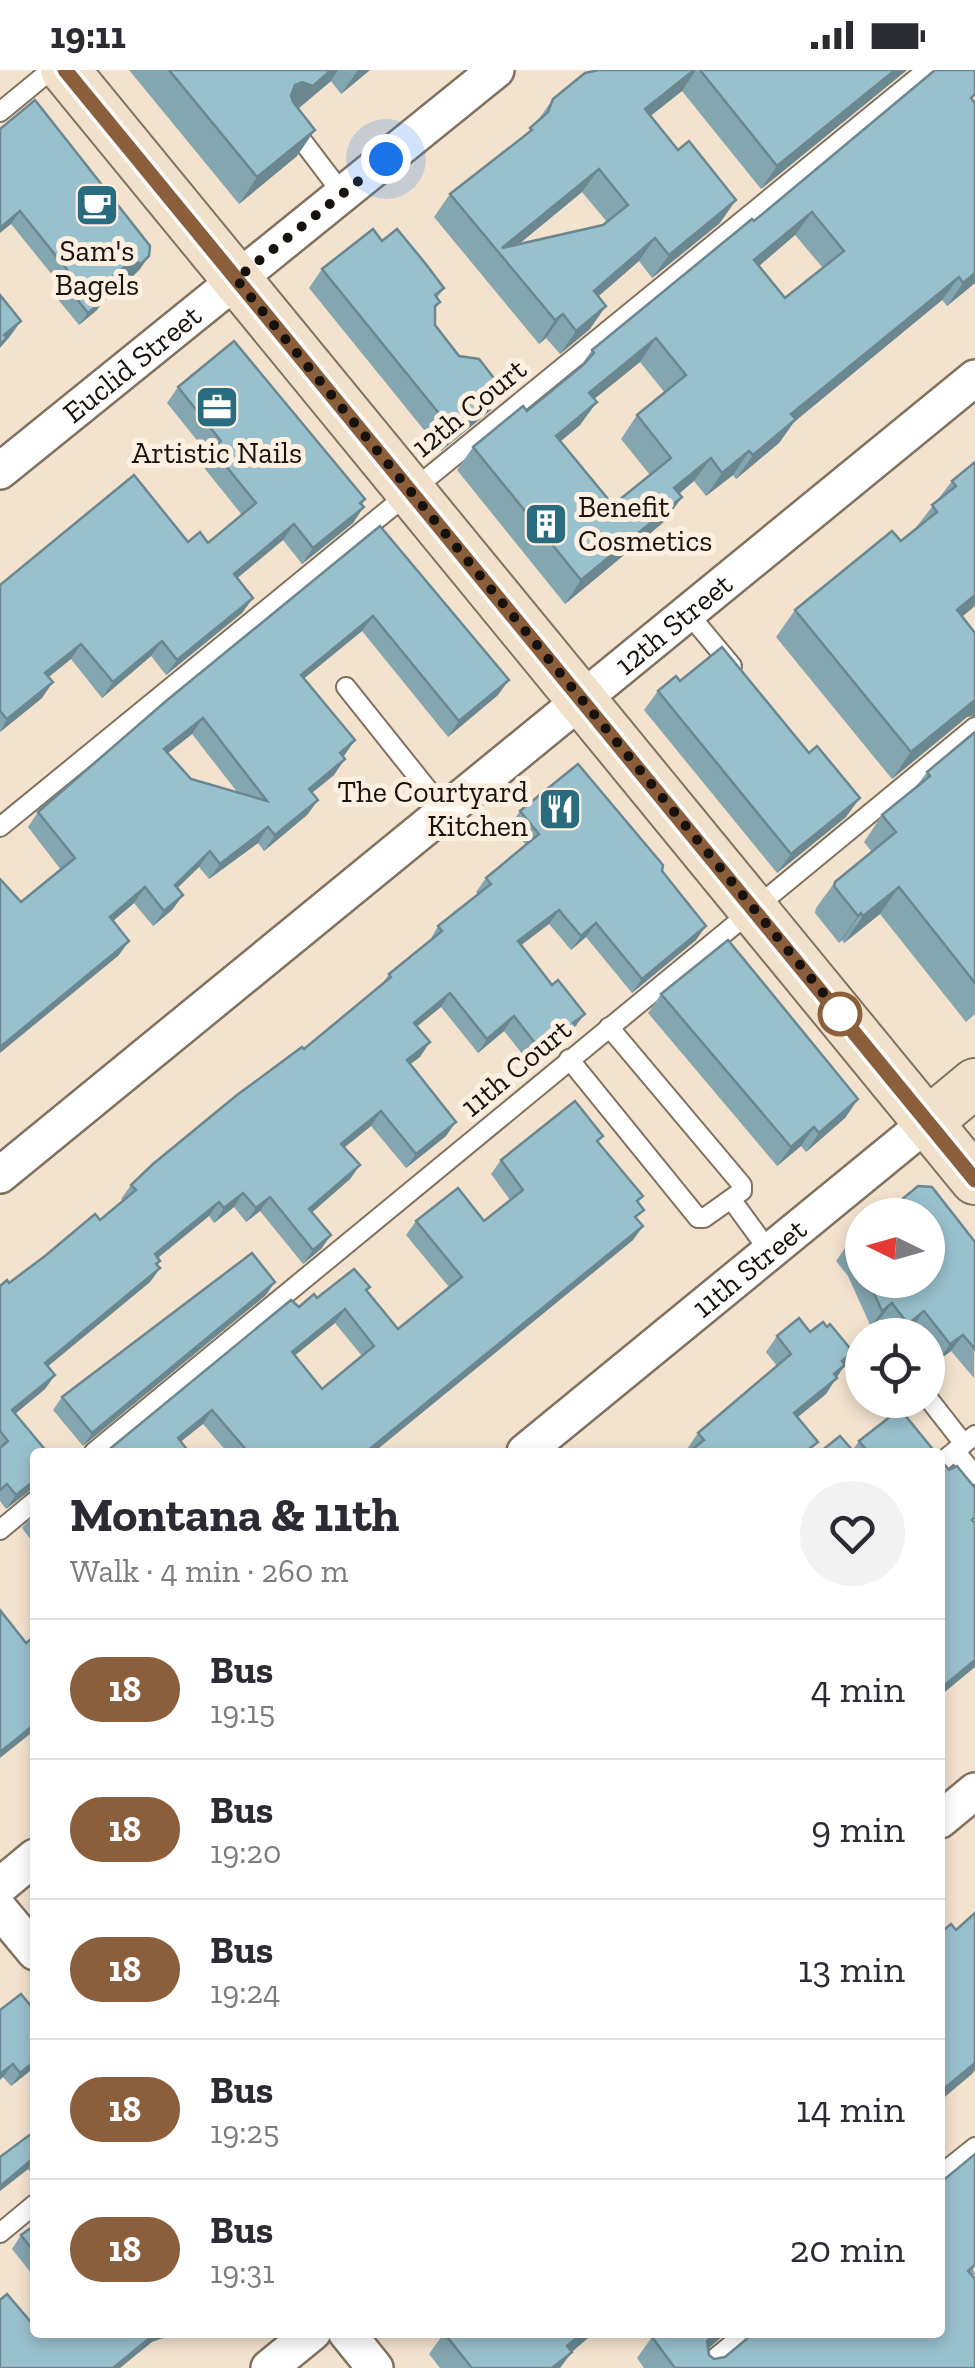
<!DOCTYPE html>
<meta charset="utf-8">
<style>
:root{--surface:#fff;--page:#f2f2f3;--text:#2b2b33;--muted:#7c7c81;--line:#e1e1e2}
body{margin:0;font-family:"Zilla Slab",serif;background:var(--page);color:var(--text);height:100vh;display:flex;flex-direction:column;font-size:38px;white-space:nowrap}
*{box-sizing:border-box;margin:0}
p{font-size:32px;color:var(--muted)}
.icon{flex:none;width:55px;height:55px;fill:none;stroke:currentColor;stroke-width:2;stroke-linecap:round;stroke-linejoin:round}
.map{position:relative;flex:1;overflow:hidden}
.side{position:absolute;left:30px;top:1378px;width:915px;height:890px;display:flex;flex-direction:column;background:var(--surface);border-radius:10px;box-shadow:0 5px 15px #0003}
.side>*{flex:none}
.badge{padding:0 20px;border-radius:32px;font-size:35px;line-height:65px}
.needle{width:65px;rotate:275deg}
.controls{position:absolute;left:845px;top:1128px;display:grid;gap:20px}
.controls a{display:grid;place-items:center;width:100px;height:100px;border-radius:50%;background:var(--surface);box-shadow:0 5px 15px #0003;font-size:50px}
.you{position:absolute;width:50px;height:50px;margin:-25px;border:8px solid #fff;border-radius:50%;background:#1a73e8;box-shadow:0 0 0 15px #1a73e833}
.map>.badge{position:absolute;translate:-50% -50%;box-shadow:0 0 0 5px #fff}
.round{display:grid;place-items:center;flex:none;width:105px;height:105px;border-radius:52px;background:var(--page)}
.overview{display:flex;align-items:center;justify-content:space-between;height:170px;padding:0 40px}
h1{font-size:48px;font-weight:700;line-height:75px}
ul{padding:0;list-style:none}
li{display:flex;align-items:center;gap:30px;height:140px;padding:0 40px;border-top:2px solid var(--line)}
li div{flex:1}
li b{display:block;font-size:38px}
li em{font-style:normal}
li .badge{min-width:110px;font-weight:700;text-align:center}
.status{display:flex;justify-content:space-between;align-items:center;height:70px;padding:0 50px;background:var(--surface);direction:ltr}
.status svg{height:28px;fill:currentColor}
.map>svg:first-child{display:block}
</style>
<div class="status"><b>19:11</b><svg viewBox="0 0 49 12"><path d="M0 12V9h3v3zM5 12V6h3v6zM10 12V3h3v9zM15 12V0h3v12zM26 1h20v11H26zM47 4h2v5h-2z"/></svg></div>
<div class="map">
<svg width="975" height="2298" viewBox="0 0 975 2298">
<rect width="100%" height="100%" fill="#f3e2ce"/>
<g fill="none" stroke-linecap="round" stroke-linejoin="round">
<g stroke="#817260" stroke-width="22">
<g id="lane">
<path d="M0,42L51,0"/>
<path d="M291,56L342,123"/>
<path d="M688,543L732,596"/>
<path d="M346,617L445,741"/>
<path d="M0,757L927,0"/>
<path d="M569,989L698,1148H704L742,1121V1115L609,957"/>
<path d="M731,1129L769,1181"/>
<path d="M928,1328L964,1374"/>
<path d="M955,1381L975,1405"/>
<path d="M94,1382L975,657"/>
<path d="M940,1393L975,1365"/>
<path d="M0,1460L35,1431"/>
<path d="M940,2105L975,2077"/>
<path d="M0,2163L35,2134"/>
<path d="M703,2298L747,2262"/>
</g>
</g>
<g stroke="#817260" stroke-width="40">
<g id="street">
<path id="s1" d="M0,401L496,0"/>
<path id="s2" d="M0,1105L975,308"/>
<path id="s3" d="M525,1382L928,1052"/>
<path d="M940,1750L975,1721"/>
<path d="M0,1816L35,1787"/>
<path d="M0,1840L35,1882"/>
<path d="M346,2262L375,2298"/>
<path d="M269,2298L313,2262"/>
</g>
</g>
<g stroke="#817260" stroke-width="52">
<g id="secondary">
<path d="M65,0L975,1110"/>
<path d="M928,1052L975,1013"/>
</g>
</g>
<use href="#lane" stroke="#fff" stroke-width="18"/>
<use href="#street" stroke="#fff" stroke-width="35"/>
<use href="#secondary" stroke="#f1e1cb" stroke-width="48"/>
</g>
<g fill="#84a6b0" fill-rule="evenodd">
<path d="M129,0H370L341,24L331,11L298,39L297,86L239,134Z"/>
<path d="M599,0H907L761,119L682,21L650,46L720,153L652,208L639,191L598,226L590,259L560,284L546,268L539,274L434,147L450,124L525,66L536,53L553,29ZM582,122L607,152L603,155L519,174Z"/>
<path d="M935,0L975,213L947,236L942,230L794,352L779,373L736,409L733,405L706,426L694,411L679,424L682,427L665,451L565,534L457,400L473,377L527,341L579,298L592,280L754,151ZM795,165L823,198L785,228L759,196ZM640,292L665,323L637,345L621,369L650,405L613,435L560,372L580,355L594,329Z"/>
<path d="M0,59L140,199L133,206L122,204L101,221L97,240L79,255L56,227L62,217L11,154Z"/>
<path d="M382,171L444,218L437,228L440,232L435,239V255L491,340L441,381L309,218L322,199Z"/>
<path d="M178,317L365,429L353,453L302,494L283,470L237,508L253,528L242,543L166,605L151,586L102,628L71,589L49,607L42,628L0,662V515L188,472L208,473L242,445L201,394L208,384L167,333Z"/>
<path d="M975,392L962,547L967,647L892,709L776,567L795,540L901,471L914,460L952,411Z"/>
<path d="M380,456L498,625L448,667L362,561L304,608L343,687L334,705L312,723L318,730L307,745L264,781L258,773L209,809L199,797L177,818L183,825L172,840L153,856L134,833L113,851L129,871L118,886L21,832L61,800L28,757L38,742ZM192,664L238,723L191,709L168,683Z"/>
<path d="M680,611L846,747L777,803L644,640L658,621Z"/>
<path d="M975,662V944L966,952L880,844L844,873L842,870L839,873L815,843L816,838L835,812L872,782L864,772L882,745L915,718L927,702Z"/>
<path d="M520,741L662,801L696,870L632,923L586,867L571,880L549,854L521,875L575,958L565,969L532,996L504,961L478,983L441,937L417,956L420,987L410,994L446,1066L406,1098L371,1056L344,1078L360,1095L350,1109L312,1142L331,1165L321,1179L303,1194L260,1141L246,1152L234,1137L214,1153L209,1146L158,1188L160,1191L157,1195L160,1198L150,1212L48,1296L55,1305L45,1319L15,1344L32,1419L6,1439L0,1431V1216L9,1213L100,1150L123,1131L121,1129L131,1115L304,979L382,914L389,904L429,872L438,856L478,825L476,822L486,808L526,775L510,756Z"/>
<path d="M661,924L858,1029L845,1048L806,1082L801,1076L777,1096L648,943Z"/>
<path d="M598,1073L638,1133L637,1150L643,1156L633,1170L374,1382H227L203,1354L106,1382L299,1237L317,1228L367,1221L398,1259L449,1217L406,1165L416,1151H484L510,1130L491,1104L501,1090ZM335,1253L362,1286L322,1319L295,1285Z"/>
<path d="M862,1162V1210H928L975,1172L974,1308L951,1281L939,1290L928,1275V1265H919L913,1257L903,1265H893L880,1249L871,1257L848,1206L836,1191L847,1175Z"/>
<path d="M266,1225L83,1376L53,1340L62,1327Z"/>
<path d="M810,1262L853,1282L826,1324L798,1347L689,1382L687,1379L698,1363L777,1296L766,1282L777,1266Z"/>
<path d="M859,1371L935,1382H820L852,1381Z"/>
<path d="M35,1441V1475L22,1458Z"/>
<path d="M0,1940L35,1997L11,2016L3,2007Z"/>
<path d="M35,2061V2108L28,2099L0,2121V2087Z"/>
<path d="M940,2113L975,2204L973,2206L975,2298H644L637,2288L652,2267L657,2262H727L708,2279L709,2285L714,2289L725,2287Z"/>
<path d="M35,2155V2208L12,2179L21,2165Z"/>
<path d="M595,2262L572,2282L560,2298H440L429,2284L444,2263Z"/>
</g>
<g fill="#6b8790">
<path d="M331,0H338L331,11L294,42L284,38L295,15Z"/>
<path d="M358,0H370L341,24Z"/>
<path d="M694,0H696L682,21L629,63L645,39Z"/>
<path d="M895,0H907L761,119L777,96Z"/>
<path d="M315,60L297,86L239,134L257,107Z"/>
<path d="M599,99L582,122L503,187L502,178Z"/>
<path d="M736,130L720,153L652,208L669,185Z"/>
<path d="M20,141L11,154L0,163V158Z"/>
<path d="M812,142L795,165L738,214L754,190Z"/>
<path d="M655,168L639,191L577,245L594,221Z"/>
<path d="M149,186L140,199L133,206L122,204L89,231L98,218L131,192Z"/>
<path d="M975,203V213L947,236L963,213Z"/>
<path d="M959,207L942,230L794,352L779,373L736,409L753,385L791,344Z"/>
<path d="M106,228L97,240L79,255L88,243Z"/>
<path d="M606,236L590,259L560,284L576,261Z"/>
<path d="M563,244L546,268L539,274L555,250Z"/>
<path d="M21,251L11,265L0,278V271L4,265Z"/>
<path d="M656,268L640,292L573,346L589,323Z"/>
<path d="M504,321L491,340L441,381L454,362Z"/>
<path d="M597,332L580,355L539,389L556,366Z"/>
<path d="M749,381L733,405L706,426L722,403Z"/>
<path d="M711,388L694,411L657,441L674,418Z"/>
<path d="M682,427L665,451L565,534L581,510Z"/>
<path d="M364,437L353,453L302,494L313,478Z"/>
<path d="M294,454L283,470L223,520L234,504Z"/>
<path d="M975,525V536L938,567L957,540Z"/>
<path d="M253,528L242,543L166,605L177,590Z"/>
<path d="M373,546L362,561L290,620L301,605Z"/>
<path d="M162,571L151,586L102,628L113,612Z"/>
<path d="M81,574L71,589L34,618L45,603Z"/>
<path d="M509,610L498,625L448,667L459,651Z"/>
<path d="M53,612L42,628L0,662L7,649Z"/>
<path d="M975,630V646L967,647L892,709L911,682Z"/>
<path d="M203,648L192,664L153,695L164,679Z"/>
<path d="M355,670L344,686L329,698L340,683Z"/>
<path d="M345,689L334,705L298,734L309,719Z"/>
<path d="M860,728L846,747L777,803L791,784Z"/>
<path d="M318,730L307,745L264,781L275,765Z"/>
<path d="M268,757L258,773L209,809L220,794Z"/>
<path d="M210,781L199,797L164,831L175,815Z"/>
<path d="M145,817L134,833L99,863L110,847Z"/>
<path d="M899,817L880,844L844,873L863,846Z"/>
<path d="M183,825L172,840L153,856L164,841Z"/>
<path d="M559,840L549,854L508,885L518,871Z"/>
<path d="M861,843L842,870L839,873L858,846Z"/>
<path d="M596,853L586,867L571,880L581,866Z"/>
<path d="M706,856L696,870L632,923L642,909Z"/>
<path d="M129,871L118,886L0,983V977Z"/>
<path d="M450,923L441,937L404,967L414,953Z"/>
<path d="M585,944L565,969L532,996L542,982Z"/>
<path d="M514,946L504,961L478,983L487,969Z"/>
<path d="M430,972L420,987L397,1004L407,990Z"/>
<path d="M858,1029L845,1048L806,1082L819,1063Z"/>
<path d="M381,1041L371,1056L331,1088L341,1074Z"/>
<path d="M456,1052L446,1066L406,1098L416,1084Z"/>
<path d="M814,1057L801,1076L777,1096L791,1077Z"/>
<path d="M360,1095L350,1109L300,1153L309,1139Z"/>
<path d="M243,1123L234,1137L214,1153L224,1138Z"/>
<path d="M270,1127L260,1141L246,1152L256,1138Z"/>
<path d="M219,1132L209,1146L145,1198L155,1184Z"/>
<path d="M643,1156L633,1170L374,1382H366Z"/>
<path d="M331,1165L321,1179L303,1194L313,1180Z"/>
<path d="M160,1198L150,1212L35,1307L45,1293Z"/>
<path d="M275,1212L266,1225L83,1376L92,1363Z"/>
<path d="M892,1233L880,1249L871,1257L882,1241Z"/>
<path d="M345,1239L335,1253L282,1296L292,1282Z"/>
<path d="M924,1241L913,1257L903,1265H900L908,1254Z"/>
<path d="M963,1265L951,1281L939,1290L950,1274Z"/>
<path d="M853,1282L826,1324L783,1359L794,1343L842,1291Z"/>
<path d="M55,1305L45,1319L3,1354L12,1340Z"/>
<path d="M212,1340L203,1354L168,1382L178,1368Z"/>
<path d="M35,1410V1420L32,1419L6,1439L16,1425Z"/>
<path d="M975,1590V1597L940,1626V1619Z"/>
<path d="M35,1654V1660L0,1688V1682Z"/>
<path d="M35,1991V1997L11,2016L20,2003Z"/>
<path d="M975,1993V2000L972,2004L940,2031V2022Z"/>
<path d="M13,1994L3,2007L0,2010V2004Z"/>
<path d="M35,2087L28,2099L0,2121V2116Z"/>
<path d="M157,2262H169L166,2267L152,2272L120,2298H113Z"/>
<path d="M584,2262H595L557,2294L572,2282L560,2298H552L567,2276Z"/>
<path d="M717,2262H727L692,2293L707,2271Z"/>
</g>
<g fill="#99c1cd" stroke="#6b8790" stroke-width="2.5" fill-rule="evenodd">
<path d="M169,0H331L313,16L302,12L295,15L291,25L293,32L315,60L257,107Z"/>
<path d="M599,0H694L645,39L678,80L689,71L736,130L669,185L655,168L594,221L606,236L576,261L563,244L555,250L450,124L532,60L530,58L548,42L553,29L585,3ZM599,99L628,135L603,155L502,178Z"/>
<path d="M700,0H895L777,96Z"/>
<path d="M935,0H975V24L971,28L975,33V203L963,213L959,207L791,344L796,349L753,385L749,381L722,403L711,388L674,418L682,427L581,510L473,377L523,336L527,341L583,295L594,283L592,280L752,149L754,151ZM812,142L844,181L785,228L754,190ZM656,268L686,305L637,345L671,388L613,435L556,366L597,332L589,323Z"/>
<path d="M35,30L150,176L149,186L142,193L131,192L98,218L106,228L88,243L65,214L73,207L20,141L0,158V59Z"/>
<path d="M373,159L382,171L397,159L425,193L444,218L435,225L440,232L435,236V255L459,286L479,289L504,321L454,362L322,199Z"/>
<path d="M0,225L21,251L4,265L7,268L0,274Z"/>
<path d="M234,271L365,429L360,433L364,437L313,478L294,454L234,504L253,528L177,590L162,571L113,612L81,574L45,603L53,612L7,649L0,641V515L134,405L188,472L200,462L208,473L256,433L212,379L221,371L178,317Z"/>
<path d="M975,392V525L957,540L975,563V630L911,682L795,540L892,461L901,471L937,442L932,435L956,416L952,411Z"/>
<path d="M380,456L509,610L459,651L373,546L301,605L355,670L340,683L345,689L309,719L318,730L275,765L268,757L220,794L210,781L175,815L183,825L164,841L145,817L110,847L129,871L0,977V809L21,832L75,788L38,742L166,631ZM203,648L267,731L191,709L164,679Z"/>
<path d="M722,577L809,683L817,676L860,728L791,784L658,621L676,606L680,611Z"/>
<path d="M975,662V913L899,817L863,846L861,843L858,846L834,816L835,812L896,762L882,745L930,706L927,702Z"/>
<path d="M578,694L663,795L662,801L706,856L642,909L596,853L581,866L559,840L518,871L552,915L558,910L585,944L573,953L575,955L542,982L514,946L487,969L450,923L414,953L430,972L407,990L456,1052L416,1084L381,1041L341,1074L360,1095L309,1139L331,1165L313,1180L270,1127L256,1138L243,1123L224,1138L219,1132L155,1184L160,1191L156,1194L160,1198L45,1293L55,1305L12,1340L47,1382H35V1410L16,1425L7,1414L0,1420V1378L8,1371L0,1361V1216L7,1210L9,1213L45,1186L95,1144L100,1150L136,1120L131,1115L153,1094L237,1025L302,977L304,979L391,907L389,904L442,861L438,856L491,814L486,808L539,764L520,741Z"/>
<path d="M728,870L858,1029L819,1063L814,1057L791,1077L661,924Z"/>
<path d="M575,1031L603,1066L597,1071L643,1126L637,1131L644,1140L635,1147L643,1156L366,1382H248L212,1340L178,1368L189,1382H106L291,1230L299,1237L314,1224L317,1228L354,1199L370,1217L366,1220L398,1259L462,1207L416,1151L458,1118L484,1151L523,1120L501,1090ZM345,1239L374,1276L322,1319L292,1282Z"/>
<path d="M918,1116L932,1117L975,1172V1279L963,1265L950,1274L924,1241L908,1254L892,1233L882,1241L868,1210H928V1145H883Z"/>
<path d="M862,1162V1198L859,1190L847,1175Z"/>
<path d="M252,1183L275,1212L92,1363L62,1327Z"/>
<path d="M799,1248L810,1262L823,1252L827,1257L830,1254L853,1282L842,1291L845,1295L834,1304L837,1308L794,1343L818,1372L805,1382H689L704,1370L698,1363L791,1284L777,1266Z"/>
<path d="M900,1339L935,1382H868L859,1371Z"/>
<path d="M840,1366L854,1382H820Z"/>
<path d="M940,1389L949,1400L957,1396L975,1418V1447L972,1450L975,1453V1590L940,1619Z"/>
<path d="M0,1540L26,1573L30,1570L34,1574L35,1573V1654L0,1682Z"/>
<path d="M975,1843V1993L940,2022V1863L951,1854L956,1860Z"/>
<path d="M21,1924L35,1941V1991L20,2003L13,1994L0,2004V1940Z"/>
<path d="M35,2061V2087L0,2116V2087Z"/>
<path d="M975,2084V2195L968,2201L975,2209V2298H675L652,2267L657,2262H717L707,2271L709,2285L714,2289L725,2287L755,2262H940V2113Z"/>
<path d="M35,2155V2183L21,2165Z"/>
<path d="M7,2224L30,2251L35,2247V2262H157L113,2298H0V2230Z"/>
<path d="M584,2262L567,2276L572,2282L552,2298H472L444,2263Z"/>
</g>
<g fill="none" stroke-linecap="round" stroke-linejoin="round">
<g stroke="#fff" stroke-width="22">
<path id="line" d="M65,0L975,1110"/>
</g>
<use href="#line" stroke="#8b5e3c" stroke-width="15"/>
<path stroke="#18120c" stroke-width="10" stroke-dasharray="0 18" d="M386,89L236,209L847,952L840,944"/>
</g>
<defs>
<g id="cafe-square" transform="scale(2.25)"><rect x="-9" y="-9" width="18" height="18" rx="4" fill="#2a6c7f" stroke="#fdf0e0"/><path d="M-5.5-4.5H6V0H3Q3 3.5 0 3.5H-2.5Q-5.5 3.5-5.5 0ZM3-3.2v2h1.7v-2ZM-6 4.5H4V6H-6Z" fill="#fff"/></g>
<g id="office-square" transform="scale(2.25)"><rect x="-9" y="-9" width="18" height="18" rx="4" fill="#2a6c7f" stroke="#fdf0e0"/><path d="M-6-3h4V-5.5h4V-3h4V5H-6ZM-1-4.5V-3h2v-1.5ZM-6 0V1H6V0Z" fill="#fff"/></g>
<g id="building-square" transform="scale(2.25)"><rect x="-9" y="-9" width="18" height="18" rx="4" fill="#2a6c7f" stroke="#fdf0e0"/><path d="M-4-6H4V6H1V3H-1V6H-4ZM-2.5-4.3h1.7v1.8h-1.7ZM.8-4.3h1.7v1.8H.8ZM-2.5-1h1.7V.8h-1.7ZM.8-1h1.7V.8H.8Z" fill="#fff"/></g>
<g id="restaurant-square" transform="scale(2.25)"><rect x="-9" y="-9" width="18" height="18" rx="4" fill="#2a6c7f" stroke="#fdf0e0"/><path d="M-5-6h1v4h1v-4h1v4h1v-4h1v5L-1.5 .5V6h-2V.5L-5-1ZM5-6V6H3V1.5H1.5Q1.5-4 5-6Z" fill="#fff"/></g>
</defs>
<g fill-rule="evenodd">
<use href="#cafe-square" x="97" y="135"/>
<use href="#office-square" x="217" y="337"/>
<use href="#building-square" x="546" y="454"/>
<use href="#restaurant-square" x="560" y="739"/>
</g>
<circle fill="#fff" stroke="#8b5e3c" stroke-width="5" cx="840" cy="944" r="20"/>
<g text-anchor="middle" stroke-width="10" stroke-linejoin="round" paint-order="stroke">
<g font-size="30" fill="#18120c" stroke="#fdf0e0">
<text x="97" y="191">Sam's<tspan x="97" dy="34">Bagels</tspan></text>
<text x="217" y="393">Artistic Nails</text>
<text x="578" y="447" text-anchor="start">Benefit<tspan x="578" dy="34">Cosmetics</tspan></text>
<text x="528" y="732" text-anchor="end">The Courtyard<tspan x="528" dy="34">Kitchen</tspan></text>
</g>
<g font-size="30" fill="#18120c" stroke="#fdf0e0">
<text dy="10" stroke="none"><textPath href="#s1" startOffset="170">Euclid Street</textPath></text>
<text transform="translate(469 338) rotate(-39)" y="10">12th Court</text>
<text dy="10" stroke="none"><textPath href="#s2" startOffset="870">12th Street</textPath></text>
<text transform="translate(516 998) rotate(-40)" y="10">11th Court</text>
<text dy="10" stroke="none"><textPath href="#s3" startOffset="290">11th Street</textPath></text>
</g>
</g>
</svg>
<div class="controls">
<a><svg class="needle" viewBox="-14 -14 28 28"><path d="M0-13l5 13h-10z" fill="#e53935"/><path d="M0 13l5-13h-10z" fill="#7c7c81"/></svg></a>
<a><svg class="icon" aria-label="locate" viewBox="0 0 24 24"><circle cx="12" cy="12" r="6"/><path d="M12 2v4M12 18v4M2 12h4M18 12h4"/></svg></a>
</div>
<div class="you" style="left:386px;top:89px"></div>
<section class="side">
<div class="overview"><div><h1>Montana &amp; 11th</h1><p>Walk · 4 min · 260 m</p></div><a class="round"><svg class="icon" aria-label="heart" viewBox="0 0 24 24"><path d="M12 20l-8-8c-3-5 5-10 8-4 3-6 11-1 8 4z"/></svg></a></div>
<ul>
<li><span class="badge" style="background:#8b5e3c;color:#fff">18</span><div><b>Bus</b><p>19:15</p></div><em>4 min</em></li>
<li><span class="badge" style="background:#8b5e3c;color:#fff">18</span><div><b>Bus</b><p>19:20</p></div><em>9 min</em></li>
<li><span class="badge" style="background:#8b5e3c;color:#fff">18</span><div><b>Bus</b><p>19:24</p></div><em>13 min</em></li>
<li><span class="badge" style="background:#8b5e3c;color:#fff">18</span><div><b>Bus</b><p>19:25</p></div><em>14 min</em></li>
<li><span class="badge" style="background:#8b5e3c;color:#fff">18</span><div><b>Bus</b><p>19:31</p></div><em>20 min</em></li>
</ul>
</section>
</div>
